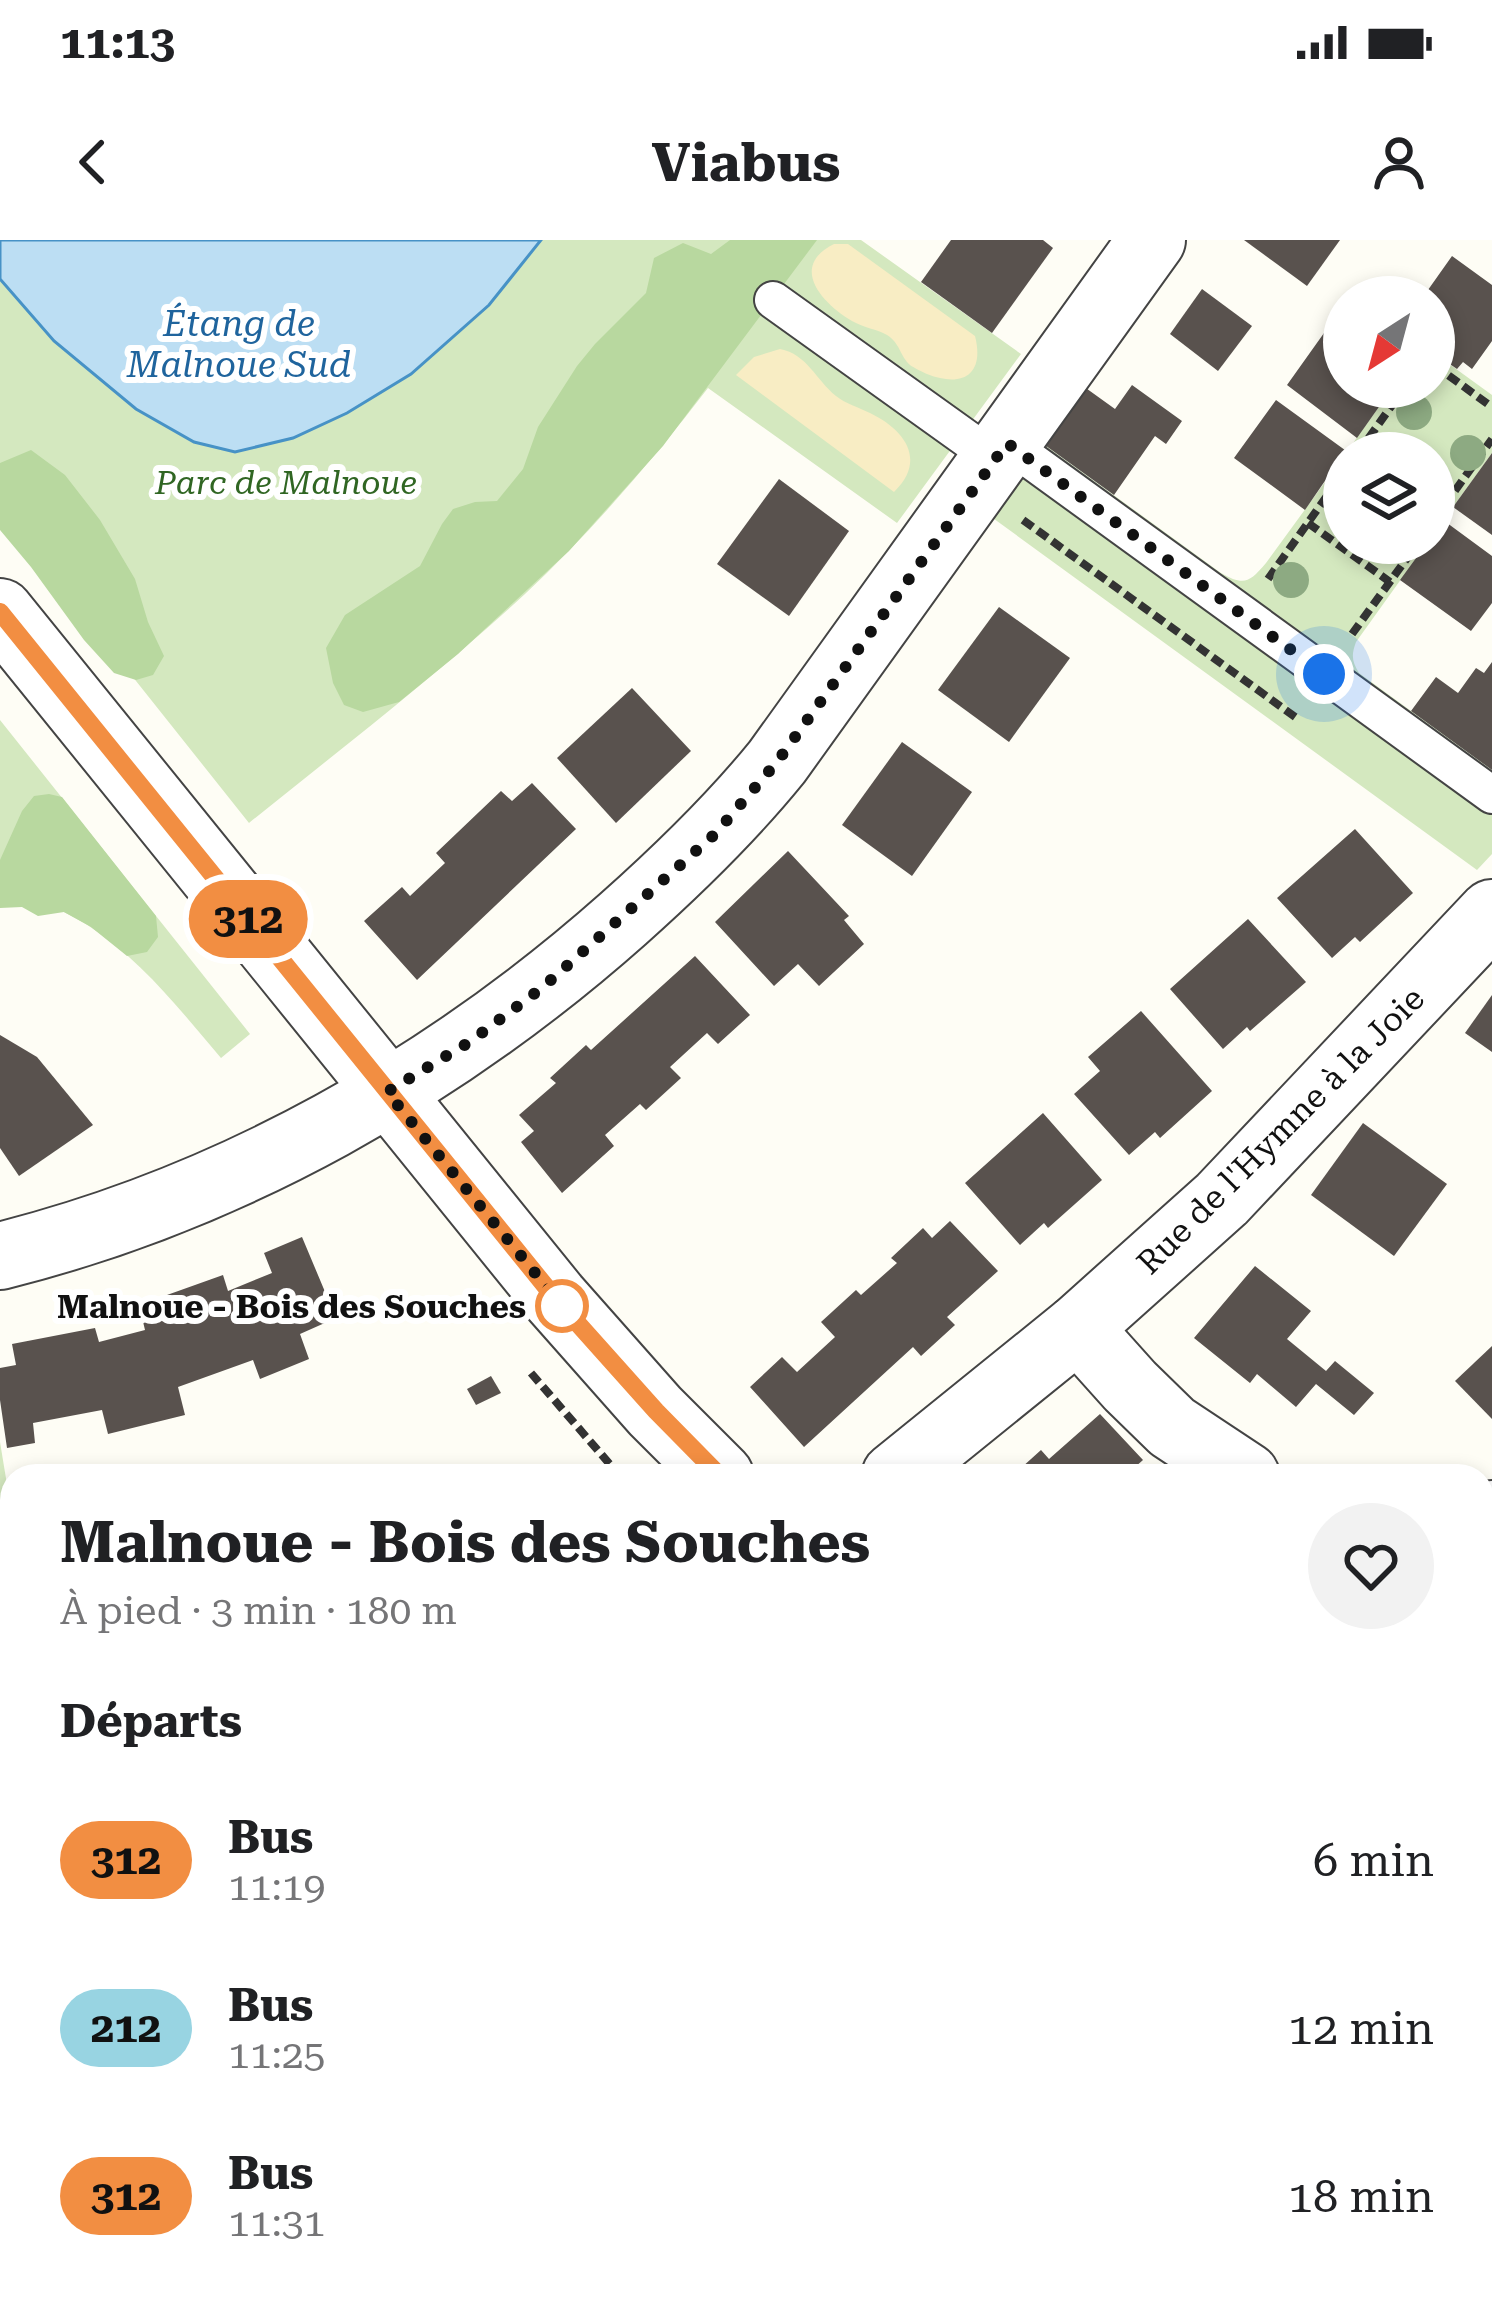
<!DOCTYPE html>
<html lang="fr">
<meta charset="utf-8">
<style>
:root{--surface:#fff;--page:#f2f2f2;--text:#202124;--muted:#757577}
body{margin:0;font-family:"Roboto Serif",serif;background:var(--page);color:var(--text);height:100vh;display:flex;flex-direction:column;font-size:45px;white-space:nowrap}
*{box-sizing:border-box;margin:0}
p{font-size:39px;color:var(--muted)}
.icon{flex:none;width:66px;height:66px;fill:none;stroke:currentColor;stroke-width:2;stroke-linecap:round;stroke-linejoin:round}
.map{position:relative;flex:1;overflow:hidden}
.drawer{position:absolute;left:0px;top:1224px;width:1494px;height:840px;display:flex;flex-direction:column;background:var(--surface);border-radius:36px 36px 0 0;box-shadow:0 6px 18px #0003}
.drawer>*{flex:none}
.badge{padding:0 24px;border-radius:39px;font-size:42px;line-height:78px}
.needle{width:78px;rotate:216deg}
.buttons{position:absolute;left:1323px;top:36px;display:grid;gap:24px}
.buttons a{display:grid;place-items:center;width:132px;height:132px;border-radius:50%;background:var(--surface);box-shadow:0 6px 18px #0003;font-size:60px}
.you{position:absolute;width:60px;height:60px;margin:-30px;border:9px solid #fff;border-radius:50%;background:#1a73e8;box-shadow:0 0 0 18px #1a73e833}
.map>.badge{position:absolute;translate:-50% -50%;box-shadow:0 0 0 6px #fff}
h2{padding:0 60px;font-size:45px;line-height:108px}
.round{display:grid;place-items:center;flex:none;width:126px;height:126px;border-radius:63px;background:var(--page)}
.headline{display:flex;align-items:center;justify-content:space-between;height:204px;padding:0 60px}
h1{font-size:57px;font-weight:700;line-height:90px}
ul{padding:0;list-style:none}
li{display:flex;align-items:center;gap:36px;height:168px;padding:0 60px}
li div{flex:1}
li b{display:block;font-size:45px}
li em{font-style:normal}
li .badge{min-width:132px;font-weight:700;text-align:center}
.status{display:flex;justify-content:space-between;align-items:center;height:84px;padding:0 60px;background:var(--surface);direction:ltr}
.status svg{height:33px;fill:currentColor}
header{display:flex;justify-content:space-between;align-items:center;height:156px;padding:0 60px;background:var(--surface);font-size:54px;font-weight:700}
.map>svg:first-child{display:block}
</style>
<div class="status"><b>11:13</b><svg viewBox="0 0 49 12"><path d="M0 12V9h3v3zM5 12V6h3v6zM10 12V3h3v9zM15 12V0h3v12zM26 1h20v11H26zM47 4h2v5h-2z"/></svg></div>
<header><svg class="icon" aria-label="back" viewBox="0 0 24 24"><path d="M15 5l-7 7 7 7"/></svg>Viabus<svg class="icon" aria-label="person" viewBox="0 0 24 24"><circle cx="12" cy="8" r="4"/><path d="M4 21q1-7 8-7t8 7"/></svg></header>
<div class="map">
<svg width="1492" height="2064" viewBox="0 0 1492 2064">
<rect width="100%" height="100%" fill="#fefdf5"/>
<g fill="#d4e8bf">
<path d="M0,0H861L1021,114L897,283L708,148C652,221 592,291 525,354C437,435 342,508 249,583L0,270Z"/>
<path d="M1434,113L1492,155V213L1434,293V213H1346L1393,147H1434Z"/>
<path d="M1042,203L1221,333C1244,346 1249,343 1266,323L1344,216V303H1427L1356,402C1351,415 1352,422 1359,433L1492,530V614L1477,630L990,276Z"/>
<path d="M0,480L250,794L221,818C180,770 141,719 86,684C59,668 29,656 0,643Z"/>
<path d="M0,1202L12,1275V1593L0,1595Z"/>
<path d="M945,2052H1270L1273,2064H942Z"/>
</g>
<g fill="#b8d89f">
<path d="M730,0H817L663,206L569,311L458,414L399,462L363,472L344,465L333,443L326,408L345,375L420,326L442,284L453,269L475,262L497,261L523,229L538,187L577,126L595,104L646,53L654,18L683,3L711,14Z"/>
<path d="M31,210L65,235L100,280L135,339L148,382L164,416L153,435L136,440L114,433L84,400L31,327L0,290V223Z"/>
<path d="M49,554L62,557L156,676L158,697L147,712L127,716L91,687L64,672L38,676L22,667L0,668V620L22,571L34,556Z"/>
</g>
<g fill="#f8edc4">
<path d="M834,4H848L975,96C985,135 962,148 927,134C925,133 912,127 910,125C900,116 900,103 887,95C877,89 864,88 852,81C823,64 788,27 834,4Z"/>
<path d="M780,109C807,114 816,140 836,156C846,164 858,167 870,173C905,190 927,220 894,252L736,135L754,117Z"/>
</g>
<path fill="#bcdef3" stroke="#4792c6" stroke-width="3" d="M0,0H541L489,65L411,134L347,173L293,198L235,212L194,202L136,169L54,101L0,39Z"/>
<g fill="#59524e">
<path d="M951,0H1043L1053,8L992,93L921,42Z"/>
<path d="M1244,0H1340L1307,46Z"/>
<path d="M1452,16L1492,45V101L1472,129L1463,122L1457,129L1434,113V57H1423Z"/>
<path d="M1202,49L1252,86L1218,131L1170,94Z"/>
<path d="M1329,86L1340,93L1344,88V147H1393L1357,198L1287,145Z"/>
<path d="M1132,145L1182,181L1166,204L1155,196L1114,255L1042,203L1083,146L1115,169Z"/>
<path d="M1276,160L1349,213H1344L1305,270L1234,218Z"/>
<path d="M1492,213V295L1453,267Z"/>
<path d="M779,239L849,291L789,376L717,324Z"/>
<path d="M1443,280L1492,316V363L1471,391L1400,340L1427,303H1434V293Z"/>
<path d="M999,367L1070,418L1009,502L938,450Z"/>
<path d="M1492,422V530L1411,471L1436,437L1458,453L1476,428L1484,433Z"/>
<path d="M632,448L691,511L616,583L557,518Z"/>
<path d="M902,502L972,552L912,636L842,585Z"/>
<path d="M532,543L576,589L417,740L364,681L402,647L410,656L445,623L436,613L501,551L512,561Z"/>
<path d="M1355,589L1413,653L1360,702L1355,697L1332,718L1277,658Z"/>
<path d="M788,611L849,676L844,680L864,704L819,746L798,724L774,746L715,682Z"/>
<path d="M1248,679L1306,742L1250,791L1247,787L1223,809L1170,749Z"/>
<path d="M695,716L750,775L718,804L707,793L670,827L681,838L646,870L640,864L605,895L614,906L562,953L521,902L534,891L519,875L556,843L550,838L586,805L591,810Z"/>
<path d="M1492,755V812L1465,793Z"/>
<path d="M1141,771L1212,851L1160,898L1155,892L1129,915L1074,854L1100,831L1088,817Z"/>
<path d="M0,795L37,817L93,885L19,936L0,908Z"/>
<path d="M1043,873L1102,940L1048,988L1044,983L1020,1005L965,943Z"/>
<path d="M1363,883L1447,944L1394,1016L1311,955Z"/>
<path d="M950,981L998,1031L947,1077L955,1085L921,1116L913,1107L804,1207L750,1147L782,1117L797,1132L835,1097L821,1082L856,1050L861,1055L897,1023L891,1018L923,988L932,998Z"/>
<path d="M302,997L336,1078L300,1094L309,1119L260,1139L253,1120L178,1147L185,1175L108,1194L102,1170L33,1183L35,1203L7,1208L0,1160V1128L16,1125L12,1104L95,1088L99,1102L145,1090L139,1065L223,1035L228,1051L272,1033L264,1013Z"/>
<path d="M1255,1026L1311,1071L1287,1099L1326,1131L1335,1121L1374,1153L1354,1175L1316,1144L1296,1167L1257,1134L1250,1143L1194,1098Z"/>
<path d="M1492,1106V1179L1455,1141Z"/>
<path d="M491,1136L501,1153L476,1165L467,1149Z"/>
<path d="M1100,1174L1143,1220L1125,1236H1012L1041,1210L1049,1219Z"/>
<rect x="1482" y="1572" width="10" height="78"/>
<path d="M12,1806V1944L0,1946V1808Z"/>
</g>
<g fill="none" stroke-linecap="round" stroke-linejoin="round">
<g stroke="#444" stroke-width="40">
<g id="service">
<path d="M773,60L995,219"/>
<path d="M1007,203L1492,555"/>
</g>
</g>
<g stroke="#444" stroke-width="70">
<g id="minor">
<path d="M0,1016C232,958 445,837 623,679C678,630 730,580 777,522L1152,0"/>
<path d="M1078,1088L1130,1146L1172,1187L1246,1236"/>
<path d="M895,1236L1078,1088L1222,959L1492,673"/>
<path d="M1482,1275L1492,1274"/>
<path d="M0,1638L12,1636"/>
<path d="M1482,1799L1492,1801"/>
</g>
</g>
<g stroke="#444" stroke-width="70">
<path id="tertiary" d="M0,372L555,1058L655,1171L720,1236"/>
</g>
<g stroke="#333" stroke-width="70">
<g id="secondary">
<path d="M1309,2052L1312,2064"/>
<path d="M906,2064L907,2052"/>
</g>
</g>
<g stroke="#333" stroke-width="8" stroke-dasharray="12 6" stroke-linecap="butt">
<path d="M1434,125L1492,167"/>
<path d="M1358,213L1405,147"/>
<path d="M1023,280L1298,479"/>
<path d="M1434,280L1492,199"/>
<path d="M1308,283L1390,342"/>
<path d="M1268,339L1344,232"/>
<path d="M1352,394L1418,303"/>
<path d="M531,1133L620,1236"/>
<path d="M0,1441L2,1458L0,1461"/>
<path d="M1482,2011L1492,1949"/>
<path d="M791,2064L811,2052"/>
<path d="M1473,2064L1475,2052"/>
</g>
<use href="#service" stroke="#fff" stroke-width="36"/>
<use href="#minor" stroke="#fff" stroke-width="66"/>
<use href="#tertiary" stroke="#fff" stroke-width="66"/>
<use href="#secondary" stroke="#faf4b4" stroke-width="66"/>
</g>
<g fill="#8daa82">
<circle cx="1414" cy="172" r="18"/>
<circle cx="1468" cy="213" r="18"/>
<circle cx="1291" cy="340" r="18"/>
</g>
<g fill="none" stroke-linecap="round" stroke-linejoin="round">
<g stroke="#fff" stroke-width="27">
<path id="line" d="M0,372L555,1058L656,1171L720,1236"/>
</g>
<use href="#line" stroke="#f28e42" stroke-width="18"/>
<path stroke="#111" stroke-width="12" stroke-dasharray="0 21.6" d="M562,1066L387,852L471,801L543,747L715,594L777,522L1007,203L1324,434"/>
</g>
<circle fill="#fff" stroke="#f28e42" stroke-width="6" cx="562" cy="1066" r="24"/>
<g text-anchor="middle" stroke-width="12" stroke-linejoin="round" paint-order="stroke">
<g font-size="33" font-style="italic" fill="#306623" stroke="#fff">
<text x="286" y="254">Parc de Malnoue</text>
</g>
<g font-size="33" fill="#111" stroke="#fff">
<text transform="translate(1280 890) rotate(-45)" y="12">Rue de l'Hymne à la Joie</text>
</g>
<g font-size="33" font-weight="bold" fill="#111" stroke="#fff" text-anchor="end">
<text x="526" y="1078">Malnoue - Bois des Souches</text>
</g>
<g font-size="36" font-style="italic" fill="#1f649d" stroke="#fff">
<text x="239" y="96">Étang de<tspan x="239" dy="41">Malnoue Sud</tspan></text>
</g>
</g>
</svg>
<div class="buttons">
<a><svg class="needle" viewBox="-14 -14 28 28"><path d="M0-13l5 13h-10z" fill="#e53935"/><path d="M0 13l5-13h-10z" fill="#757577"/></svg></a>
<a><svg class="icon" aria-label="layers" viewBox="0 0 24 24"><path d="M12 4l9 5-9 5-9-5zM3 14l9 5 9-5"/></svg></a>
</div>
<div class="you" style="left:1324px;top:434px"></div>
<b class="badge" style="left:248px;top:679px;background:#f28e42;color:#111">312</b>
<section class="drawer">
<div class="headline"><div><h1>Malnoue - Bois des Souches</h1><p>À pied · 3 min · 180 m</p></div><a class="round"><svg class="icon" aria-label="heart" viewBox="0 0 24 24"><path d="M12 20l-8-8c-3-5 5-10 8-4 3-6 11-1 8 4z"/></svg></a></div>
<h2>Départs</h2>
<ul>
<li><span class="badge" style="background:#f28e42;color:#111">312</span><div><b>Bus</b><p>11:19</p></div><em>6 min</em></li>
<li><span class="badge" style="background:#98d4e2;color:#111">212</span><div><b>Bus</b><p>11:25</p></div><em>12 min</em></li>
<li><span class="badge" style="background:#f28e42;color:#111">312</span><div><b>Bus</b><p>11:31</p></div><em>18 min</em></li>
</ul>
</section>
</div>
